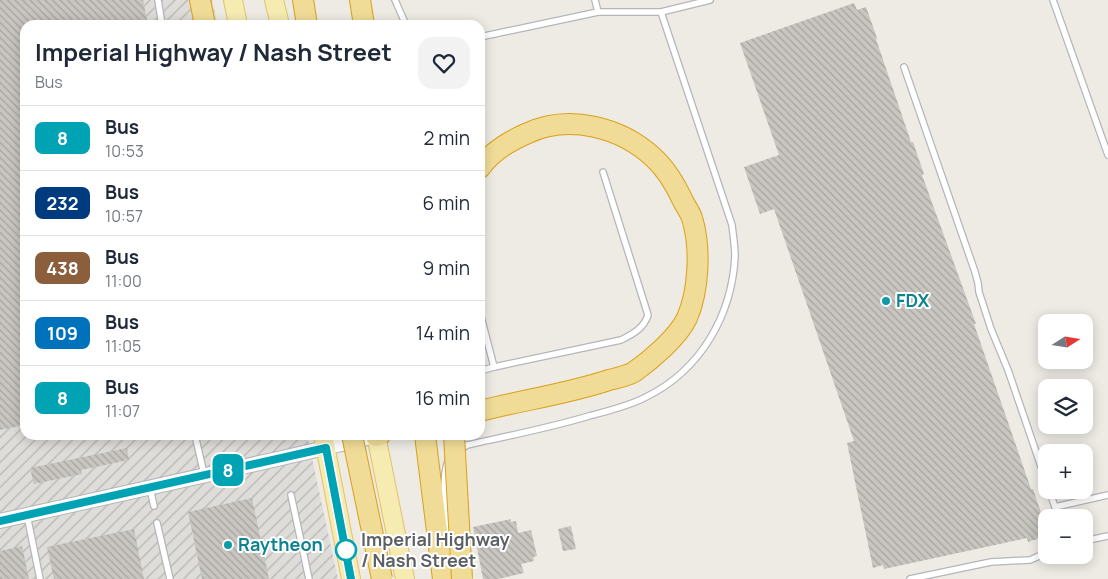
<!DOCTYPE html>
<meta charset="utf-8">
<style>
:root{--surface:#fff;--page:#f2f2f3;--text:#1f2937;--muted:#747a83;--line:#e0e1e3}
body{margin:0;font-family:Manrope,sans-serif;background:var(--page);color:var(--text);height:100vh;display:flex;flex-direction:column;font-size:19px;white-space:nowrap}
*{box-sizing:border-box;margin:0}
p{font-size:16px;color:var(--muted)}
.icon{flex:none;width:28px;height:28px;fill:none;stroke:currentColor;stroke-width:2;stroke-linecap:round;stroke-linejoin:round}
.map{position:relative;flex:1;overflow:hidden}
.details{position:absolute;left:20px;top:20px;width:465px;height:420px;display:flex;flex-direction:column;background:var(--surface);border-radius:15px;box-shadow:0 2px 12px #0003}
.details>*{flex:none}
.badge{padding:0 10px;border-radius:8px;font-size:18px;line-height:32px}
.needle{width:32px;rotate:78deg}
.controls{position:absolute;left:1038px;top:314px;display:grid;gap:10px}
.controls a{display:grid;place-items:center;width:55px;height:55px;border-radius:10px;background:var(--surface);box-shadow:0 2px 12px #0003;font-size:25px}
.map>.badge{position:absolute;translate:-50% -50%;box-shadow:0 0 0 2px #fff}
.round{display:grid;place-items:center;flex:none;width:52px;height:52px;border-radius:15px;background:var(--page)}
.headline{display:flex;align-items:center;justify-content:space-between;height:85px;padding:0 15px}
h1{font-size:24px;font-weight:700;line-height:38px}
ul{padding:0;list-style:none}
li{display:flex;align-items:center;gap:15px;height:65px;padding:0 15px;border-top:1px solid var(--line)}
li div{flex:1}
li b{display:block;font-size:19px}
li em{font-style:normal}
li .badge{min-width:55px;font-weight:700;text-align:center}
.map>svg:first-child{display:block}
</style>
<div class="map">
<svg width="1108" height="579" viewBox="0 0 1108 579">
<defs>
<pattern id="industrial-furrows" width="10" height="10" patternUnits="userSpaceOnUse" patternTransform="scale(1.25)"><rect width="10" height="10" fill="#dfddd9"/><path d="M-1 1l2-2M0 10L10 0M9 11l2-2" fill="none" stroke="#b8b6b4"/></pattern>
<pattern id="building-back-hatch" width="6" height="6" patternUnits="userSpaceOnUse" patternTransform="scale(1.25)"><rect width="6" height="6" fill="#c9c6c1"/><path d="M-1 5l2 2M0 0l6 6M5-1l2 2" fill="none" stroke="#a6a4a0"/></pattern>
</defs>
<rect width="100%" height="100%" fill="#edebe4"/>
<path fill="url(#industrial-furrows)" d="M0,0H212L218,25H25V435H307L338,579H0Z"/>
<g fill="url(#building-back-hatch)">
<path d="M0,0H143L148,25H25V425L0,430Z"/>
<path d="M854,3L857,10L866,7L877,38L876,39L911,142H913L924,174L922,175L976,324H974L1031,489H1033L1046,527V536L1028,542L1027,538L884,569L883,565L873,568L847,443L854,441L774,209L760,214L744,167L779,155L740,43Z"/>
<path d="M127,448L129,460L81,470L82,474L34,484L30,468Z"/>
<path d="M252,498L269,579H202L188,512Z"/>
<path d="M511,519V522L516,521L518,533L531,530L537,556L533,557L534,561L521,564L524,573L498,579H483L473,527Z"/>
<path d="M571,526L576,549L563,551L558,529Z"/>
<path d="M134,529L144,579H54L47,547Z"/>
<path d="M22,546L29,579H0V551Z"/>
</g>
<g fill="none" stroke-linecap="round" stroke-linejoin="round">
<g stroke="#b5b6ba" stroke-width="8">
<g id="service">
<path d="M158,0L162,25"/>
<path d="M395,0L406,25"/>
<path d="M595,0L598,12"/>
<path d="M1053,0L1108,155"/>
<path d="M480,37L598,12H661L710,0"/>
<path d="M904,67L975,272L978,283L979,292L991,329L1008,370L1046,481"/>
<path d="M480,313L494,367L621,340C633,334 644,328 648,315L603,172"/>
<path d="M480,371L494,367"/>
<path d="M195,435L204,474"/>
<path d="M460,450L467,445C508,436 549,428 589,416C608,411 629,406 646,397C701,370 732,315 735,256C735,246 733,235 732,225L661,12"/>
<path d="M448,461C439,485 448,530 451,556"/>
<path d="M150,489L154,506"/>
<path d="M1049,490L1059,518"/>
<path d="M291,495L309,579"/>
<path d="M1055,507L1108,495"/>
<path d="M27,515L40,579"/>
<path d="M157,523L170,579"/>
<path d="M1084,541L1108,536"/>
<path d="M910,579L991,562L1030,560L1046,553"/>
</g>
</g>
<g stroke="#b5b6ba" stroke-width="16">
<path id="tertiary" d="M0,521L282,458L376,436"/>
</g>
<g stroke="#e2c269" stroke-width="20">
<g id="primary">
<path d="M233,0L238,25"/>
<path d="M274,0L280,25"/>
<path d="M323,435L351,579"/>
<path d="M376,435L405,579"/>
</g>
</g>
<g stroke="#d9a019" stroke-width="22">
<g id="motorway">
<path d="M200,0L205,25"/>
<path d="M303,0L307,25"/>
<path d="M360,0L364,25"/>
<path d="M480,168C492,151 509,141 528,133C569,114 621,127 654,158C667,170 676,186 683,201C686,207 690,212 692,218C701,247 699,290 687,318C678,337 651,360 634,372C627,376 617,378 609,380C567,394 523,400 480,411"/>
<path d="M425,435L443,579"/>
<path d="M376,436L380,435"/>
</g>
</g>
<use href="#service" stroke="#fff" stroke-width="5.5"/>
<use href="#tertiary" stroke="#fff" stroke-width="14"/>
<use href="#primary" stroke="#f6ecb1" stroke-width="18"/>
<use href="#motorway" stroke="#f1dc97" stroke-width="20"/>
<g stroke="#d9a019" stroke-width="22" stroke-linecap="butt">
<g id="motorway-bridge">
<path d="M352,435L382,579"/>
<path d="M454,435L462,579"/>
</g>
</g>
<use href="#motorway-bridge" stroke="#f1dc97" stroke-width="20"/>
</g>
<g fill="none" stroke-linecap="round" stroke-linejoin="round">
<g stroke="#fff" stroke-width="11">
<path id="line" d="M0,521L326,448L351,579"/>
</g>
<use href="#line" stroke="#00a3b4" stroke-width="8"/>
</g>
<g fill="#0f9aa8" stroke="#fff" stroke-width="2">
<circle cx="886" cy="301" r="5"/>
<circle cx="228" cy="545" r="5"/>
</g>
<circle fill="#fff" stroke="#00a3b4" stroke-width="2.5" cx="346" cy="550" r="10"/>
<g text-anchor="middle" stroke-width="4" stroke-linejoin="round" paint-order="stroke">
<g font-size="18" font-weight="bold" fill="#0d838f" stroke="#fff" text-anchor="start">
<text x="896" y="307">FDX</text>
<text x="238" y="551">Raytheon</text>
</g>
<g font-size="18" font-weight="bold" fill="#5c5f63" stroke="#fff" text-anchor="start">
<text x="361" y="546">Imperial Highway<tspan x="361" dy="21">/ Nash Street</tspan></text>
</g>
</g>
</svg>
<div class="controls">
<a><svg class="needle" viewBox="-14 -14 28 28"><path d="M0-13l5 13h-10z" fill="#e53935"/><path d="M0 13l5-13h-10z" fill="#747a83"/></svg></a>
<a><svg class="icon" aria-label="layers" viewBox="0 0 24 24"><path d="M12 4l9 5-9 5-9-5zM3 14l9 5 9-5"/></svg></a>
<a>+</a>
<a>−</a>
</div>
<b class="badge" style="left:228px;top:470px;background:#00a3b4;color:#fff">8</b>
<section class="details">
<div class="headline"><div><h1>Imperial Highway / Nash Street</h1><p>Bus</p></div><a class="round"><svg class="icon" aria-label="heart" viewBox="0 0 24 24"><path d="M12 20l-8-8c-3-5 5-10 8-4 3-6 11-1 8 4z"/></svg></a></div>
<ul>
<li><span class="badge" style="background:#00a3b4;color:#fff">8</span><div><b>Bus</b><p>10:53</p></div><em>2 min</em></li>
<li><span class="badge" style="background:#003b80;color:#fff">232</span><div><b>Bus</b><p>10:57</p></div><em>6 min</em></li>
<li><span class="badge" style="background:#8b5e3c;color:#fff">438</span><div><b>Bus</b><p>11:00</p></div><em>9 min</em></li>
<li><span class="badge" style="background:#0072bc;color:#fff">109</span><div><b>Bus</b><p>11:05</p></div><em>14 min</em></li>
<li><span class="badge" style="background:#00a3b4;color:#fff">8</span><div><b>Bus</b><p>11:07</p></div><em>16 min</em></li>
</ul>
</section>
</div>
